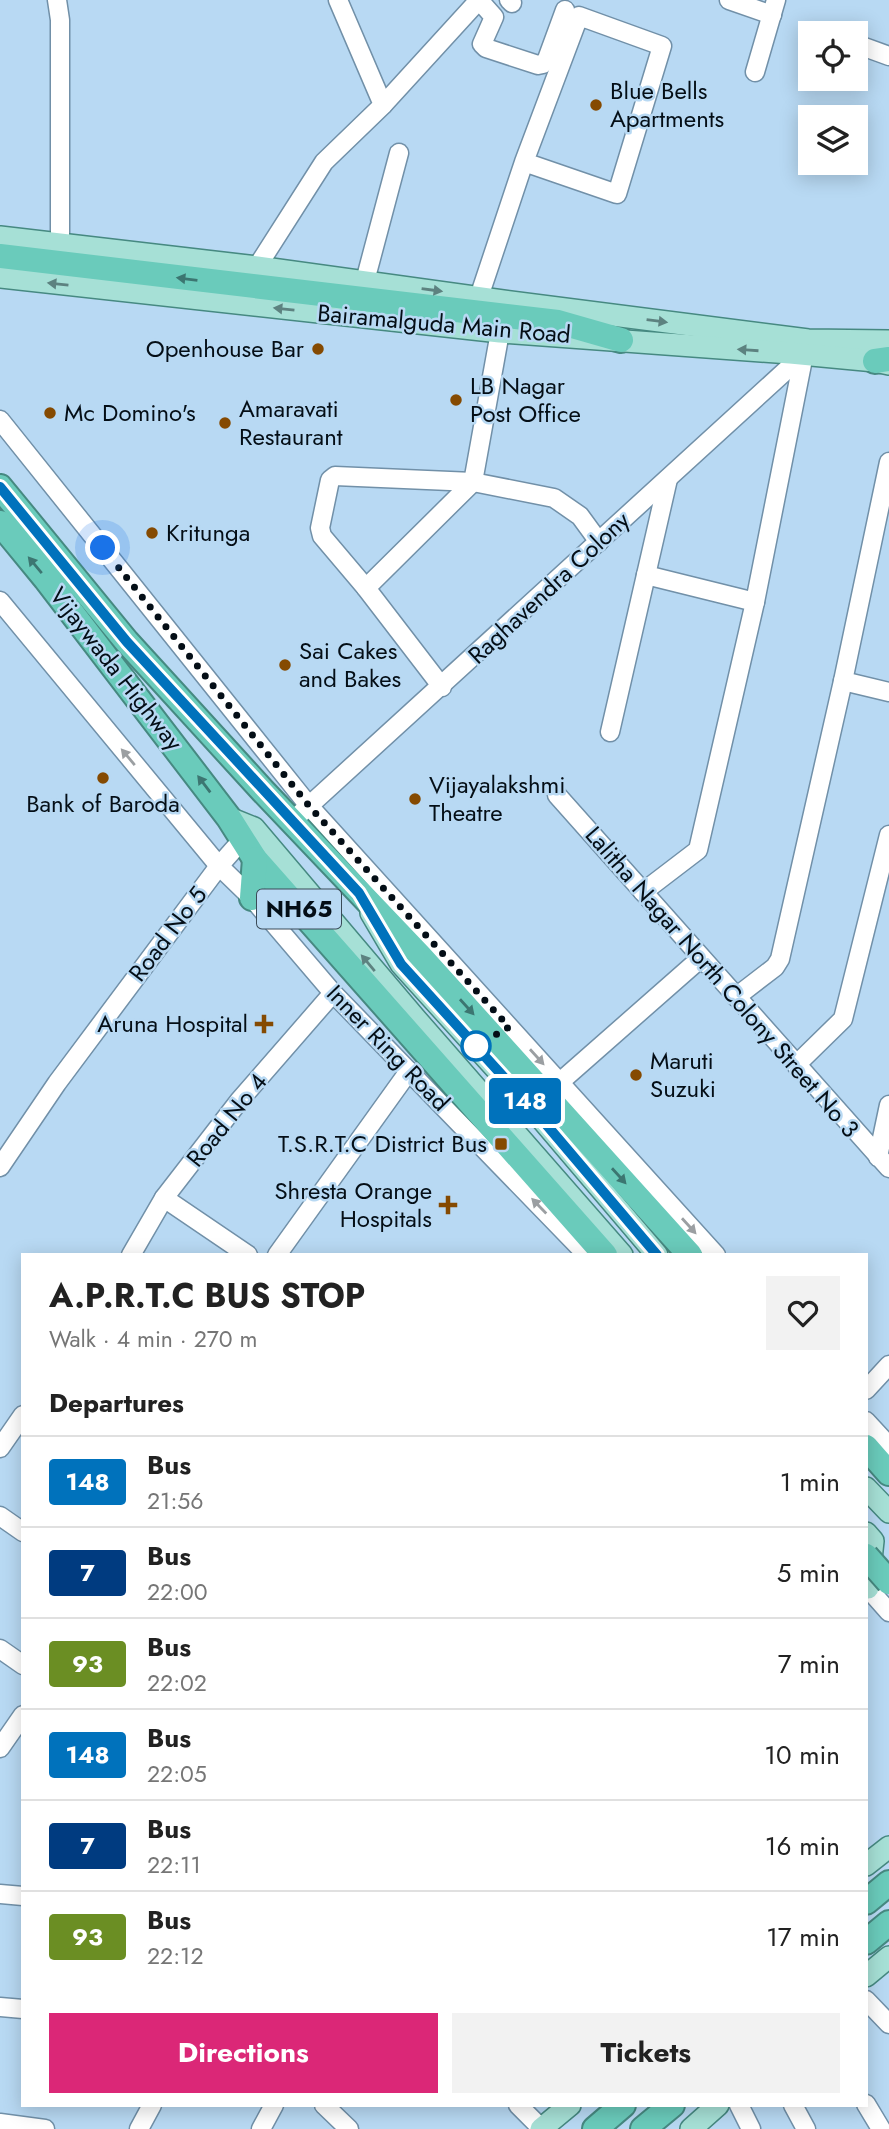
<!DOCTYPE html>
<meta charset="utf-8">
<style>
:root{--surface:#fff;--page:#f2f2f2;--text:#222;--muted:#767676;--line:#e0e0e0;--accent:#db2777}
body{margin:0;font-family:Jost,sans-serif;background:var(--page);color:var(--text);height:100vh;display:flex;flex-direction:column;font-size:26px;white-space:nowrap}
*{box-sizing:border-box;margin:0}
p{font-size:23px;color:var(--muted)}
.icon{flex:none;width:38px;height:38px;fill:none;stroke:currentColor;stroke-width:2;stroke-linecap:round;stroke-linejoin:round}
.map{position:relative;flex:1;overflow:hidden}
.sheet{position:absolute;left:21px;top:1253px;width:847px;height:854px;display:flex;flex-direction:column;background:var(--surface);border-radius:0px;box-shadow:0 4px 18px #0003}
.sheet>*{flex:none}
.badge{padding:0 14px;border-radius:5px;font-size:24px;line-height:46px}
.fabs{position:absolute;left:798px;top:21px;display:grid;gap:14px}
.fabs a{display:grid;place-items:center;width:70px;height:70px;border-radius:0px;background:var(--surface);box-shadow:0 4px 18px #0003;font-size:35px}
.you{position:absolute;width:35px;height:35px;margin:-18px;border:5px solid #fff;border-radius:50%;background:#1a73e8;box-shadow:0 0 0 10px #1a73e833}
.map>.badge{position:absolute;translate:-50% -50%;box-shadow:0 0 0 4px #fff}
h2{padding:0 28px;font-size:26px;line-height:63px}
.round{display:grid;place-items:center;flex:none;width:74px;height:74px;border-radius:0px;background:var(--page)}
.head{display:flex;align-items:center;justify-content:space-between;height:119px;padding:0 28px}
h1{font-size:33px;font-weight:700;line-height:52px}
.cta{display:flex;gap:14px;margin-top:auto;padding:14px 28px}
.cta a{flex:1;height:80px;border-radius:0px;background:var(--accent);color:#fff;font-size:28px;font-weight:700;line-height:80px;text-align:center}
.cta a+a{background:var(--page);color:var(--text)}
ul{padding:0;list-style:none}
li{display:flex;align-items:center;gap:21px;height:91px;padding:0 28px;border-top:2px solid var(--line)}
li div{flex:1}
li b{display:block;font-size:26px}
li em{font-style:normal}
li .badge{min-width:77px;font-weight:700;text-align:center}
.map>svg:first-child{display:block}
</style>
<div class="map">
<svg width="889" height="2129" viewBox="0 0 889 2129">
<rect width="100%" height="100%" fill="#b8d9f3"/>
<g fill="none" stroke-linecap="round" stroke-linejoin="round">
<g stroke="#7190a8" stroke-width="21">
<g id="minor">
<path d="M57,0L60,20V243"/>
<path d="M479,0L494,17L482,44L486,48L538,65L543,64L547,59L565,10"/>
<path d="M509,0L512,3"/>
<path d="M729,0L772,15"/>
<path d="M856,44L889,56"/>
<path d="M755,72L776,0"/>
<path d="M383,105L479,0"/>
<path d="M257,267L324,162L383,105L338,0"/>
<path d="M365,281L399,153"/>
<path d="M479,297L524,162L579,16L662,46L617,194L524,162"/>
<path d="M0,420L310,807L716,1255"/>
<path d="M646,575L755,602"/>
<path d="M366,588L322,536L320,528L330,480L335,476L473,482L554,498L580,516L599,542"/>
<path d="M0,601L219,866L252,898L333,993L587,1255"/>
<path d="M843,681L889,692"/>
<path d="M442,687L366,588L473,482L500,332"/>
<path d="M610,732L668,479"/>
<path d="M557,795L889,1168"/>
<path d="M300,814L804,354"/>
<path d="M643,892L698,850L755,602L804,354"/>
<path d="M736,997L775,967L780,959L843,681L889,462"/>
<path d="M796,1065L843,1019L889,835"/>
<path d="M560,1082L701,958"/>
<path d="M878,1157L889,1105"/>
<path d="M0,1167L57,1083L219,866L242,840"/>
<path d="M164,1198L248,1255"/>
<path d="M131,1255L164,1198L239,1101L333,993"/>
<path d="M277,1255L409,1071"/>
<path d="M866,1390L889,1365"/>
<path d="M866,1421L889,1446"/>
<path d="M0,1448L23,1415"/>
<path d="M0,1516L23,1532"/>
<path d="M866,1586L889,1612"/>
<path d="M0,1649L23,1665"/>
<path d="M0,1748L23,1715"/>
<path d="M0,1894L23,1896"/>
<path d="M866,2000L889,2024"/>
<path d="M0,2007L23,2009"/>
<path d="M866,2104L881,2129"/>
<path d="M324,2105L349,2129"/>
<path d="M518,2105L542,2129"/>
<path d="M739,2105L751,2129"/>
<path d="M793,2105L806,2129"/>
<path d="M0,2123L45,2129"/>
<path d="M139,2129L152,2105"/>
<path d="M261,2129L274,2105"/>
</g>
</g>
<g stroke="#468981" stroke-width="24">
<g id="major">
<path d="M0,237L257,267L503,301L808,340L889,341"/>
<path d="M0,277L500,332L790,353L875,361L889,364"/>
<path d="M229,818L254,828L415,1018L622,1255"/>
<path d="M371,913L401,964L539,1116L657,1255"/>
<path d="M866,1488L889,1512"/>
<path d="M866,1533L873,1541L868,1588"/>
<path d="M866,1865L889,1847"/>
<path d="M866,1976L889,1957"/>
<path d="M541,2129L570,2105"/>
<path d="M691,2129L718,2105"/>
</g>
</g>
<g stroke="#468981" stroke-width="28">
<g id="highway">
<path d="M0,256L558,322L621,340"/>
<path d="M875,361L889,359"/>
<path d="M0,487L127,642L263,791L421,957L690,1255"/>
<path d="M0,523L46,579L229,818L255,859L605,1255"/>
<path d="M252,898L255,859"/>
<path d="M866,1447L889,1473"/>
<path d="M866,1902L889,1883"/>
<path d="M866,1942L889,1923"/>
<path d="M595,2129L623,2105"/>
<path d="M643,2129L672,2105"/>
</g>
</g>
<use href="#minor" stroke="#fff" stroke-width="18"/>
<use href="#major" stroke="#a6e0d6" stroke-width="21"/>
<use href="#highway" stroke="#6acbbb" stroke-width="24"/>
<g stroke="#468981" stroke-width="28" stroke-linecap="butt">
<path id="highway-bridge" d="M866,1556L889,1582"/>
</g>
<use href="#highway-bridge" stroke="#6acbbb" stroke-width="24"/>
</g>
<defs><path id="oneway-solid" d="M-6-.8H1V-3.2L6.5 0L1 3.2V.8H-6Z" transform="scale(1.75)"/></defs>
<g fill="#3c7671">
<use href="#oneway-solid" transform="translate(187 279) rotate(-173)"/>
<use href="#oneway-solid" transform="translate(35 565) rotate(-130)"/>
<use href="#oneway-solid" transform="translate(204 784) rotate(-127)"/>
<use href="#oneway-solid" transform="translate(467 1007) rotate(48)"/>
<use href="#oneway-solid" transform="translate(619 1176) rotate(48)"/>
</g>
<g fill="#5d8280">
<use href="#oneway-solid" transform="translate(58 284) rotate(-174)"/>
<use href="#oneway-solid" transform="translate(432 290) rotate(8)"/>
<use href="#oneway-solid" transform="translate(284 309) rotate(-174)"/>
<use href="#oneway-solid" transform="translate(657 321) rotate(7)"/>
<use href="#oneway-solid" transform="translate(748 350) rotate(-176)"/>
<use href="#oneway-solid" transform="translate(368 963) rotate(-130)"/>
</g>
<g fill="#9b9fa2">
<use href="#oneway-solid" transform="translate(128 757) rotate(-130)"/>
<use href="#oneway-solid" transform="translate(537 1057) rotate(48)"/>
<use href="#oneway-solid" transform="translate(539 1206) rotate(-134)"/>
<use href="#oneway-solid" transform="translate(689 1226) rotate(48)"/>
</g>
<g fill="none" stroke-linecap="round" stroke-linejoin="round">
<g stroke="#fff" stroke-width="16">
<path id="line" d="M0,487L127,642L359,893L401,964L539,1116L657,1255"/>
</g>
<use href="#line" stroke="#0072bc" stroke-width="10"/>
<path stroke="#040e16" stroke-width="7" stroke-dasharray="0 12.6" d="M103,548L310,807L509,1027L476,1046"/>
</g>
<g fill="#854a01" stroke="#b8d9f3" stroke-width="2.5">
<circle cx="596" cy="105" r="7"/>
<circle cx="318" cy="349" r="7"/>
<circle cx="456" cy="400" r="7"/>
<circle cx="50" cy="413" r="7"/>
<circle cx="225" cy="423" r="7"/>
<circle cx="152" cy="533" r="7"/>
<circle cx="285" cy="665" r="7"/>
<circle cx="103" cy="778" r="7"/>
<circle cx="415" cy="799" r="7"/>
<path d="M260.5 1013.5h7v7h7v7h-7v7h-7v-7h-7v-7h7z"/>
<circle cx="636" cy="1075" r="7"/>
<rect x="494" y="1137" width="14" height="14" rx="3.5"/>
<path d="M444.5 1194.5h7v7h7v7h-7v7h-7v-7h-7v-7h7z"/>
</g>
<circle fill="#fff" stroke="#0072bc" stroke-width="3.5" cx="476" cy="1046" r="14"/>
<g text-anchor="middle" stroke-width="5" stroke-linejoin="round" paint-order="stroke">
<rect fill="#b8d9f3" stroke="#3a4b58" stroke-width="2" x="257" y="889.5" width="84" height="39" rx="5"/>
<g font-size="23" font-weight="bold" fill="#040e16">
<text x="299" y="917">NH65</text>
</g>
<g font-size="24" fill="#040e16" stroke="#b8d9f3" text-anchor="start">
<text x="610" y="99">Blue Bells<tspan x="610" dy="28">Apartments</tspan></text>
<text x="304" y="357" text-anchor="end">Openhouse Bar</text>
<text x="470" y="394">LB Nagar<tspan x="470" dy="28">Post Office</tspan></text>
<text x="239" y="417">Amaravati<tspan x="239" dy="28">Restaurant</tspan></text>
<text x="64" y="421">Mc Domino's</text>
<text x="166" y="541">Kritunga</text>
<text x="299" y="659">Sai Cakes<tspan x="299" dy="28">and Bakes</tspan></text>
<text x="429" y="793">Vijayalakshmi<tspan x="429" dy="28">Theatre</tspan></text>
<text x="103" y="812" text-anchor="middle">Bank of Baroda</text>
<text x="248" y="1032" text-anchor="end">Aruna Hospital</text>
<text x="650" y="1069">Maruti<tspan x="650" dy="28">Suzuki</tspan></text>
<text x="487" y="1152" text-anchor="end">T.S.R.T.C District Bus</text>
<text x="432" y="1199" text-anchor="end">Shresta Orange<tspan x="432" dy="28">Hospitals</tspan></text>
</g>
<g font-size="24" fill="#040e16" stroke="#b8d9f3">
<text transform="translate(444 324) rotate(5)" y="8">Bairamalguda Main Road</text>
<text transform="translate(549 588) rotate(-43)" y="8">Raghavendra Colony</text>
<text transform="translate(116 669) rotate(52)" y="8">Vijaywada Highway</text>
<text transform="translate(168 934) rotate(-53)" y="8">Road No 5</text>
<text transform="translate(722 982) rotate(49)" y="8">Lalitha Nagar North Colony Street No 3</text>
<text transform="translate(388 1048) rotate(46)" y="8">Inner Ring Road</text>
<text transform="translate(227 1120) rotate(-51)" y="8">Road No 4</text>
</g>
</g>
</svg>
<div class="fabs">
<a><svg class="icon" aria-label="locate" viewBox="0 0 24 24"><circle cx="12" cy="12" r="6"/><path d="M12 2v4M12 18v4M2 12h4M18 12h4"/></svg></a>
<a><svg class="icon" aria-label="layers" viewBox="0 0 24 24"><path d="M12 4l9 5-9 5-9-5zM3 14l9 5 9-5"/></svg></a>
</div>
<div class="you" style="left:103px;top:548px"></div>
<b class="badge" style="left:525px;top:1101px;background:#0072bc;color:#fff">148</b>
<section class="sheet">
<div class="head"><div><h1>A.P.R.T.C BUS STOP</h1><p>Walk · 4 min · 270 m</p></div><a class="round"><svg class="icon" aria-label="heart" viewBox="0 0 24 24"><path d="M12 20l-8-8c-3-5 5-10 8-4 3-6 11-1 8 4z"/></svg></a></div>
<h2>Departures</h2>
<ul>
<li><span class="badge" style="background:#0072bc;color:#fff">148</span><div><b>Bus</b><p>21:56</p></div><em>1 min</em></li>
<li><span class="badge" style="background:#003b80;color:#fff">7</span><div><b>Bus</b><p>22:00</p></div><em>5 min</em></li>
<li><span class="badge" style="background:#6b8e23;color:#fff">93</span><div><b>Bus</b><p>22:02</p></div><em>7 min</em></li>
<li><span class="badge" style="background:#0072bc;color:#fff">148</span><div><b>Bus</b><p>22:05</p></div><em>10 min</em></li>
<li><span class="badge" style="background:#003b80;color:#fff">7</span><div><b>Bus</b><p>22:11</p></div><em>16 min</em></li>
<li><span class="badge" style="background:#6b8e23;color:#fff">93</span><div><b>Bus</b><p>22:12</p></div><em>17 min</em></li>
</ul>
<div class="cta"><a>Directions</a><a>Tickets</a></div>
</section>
</div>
